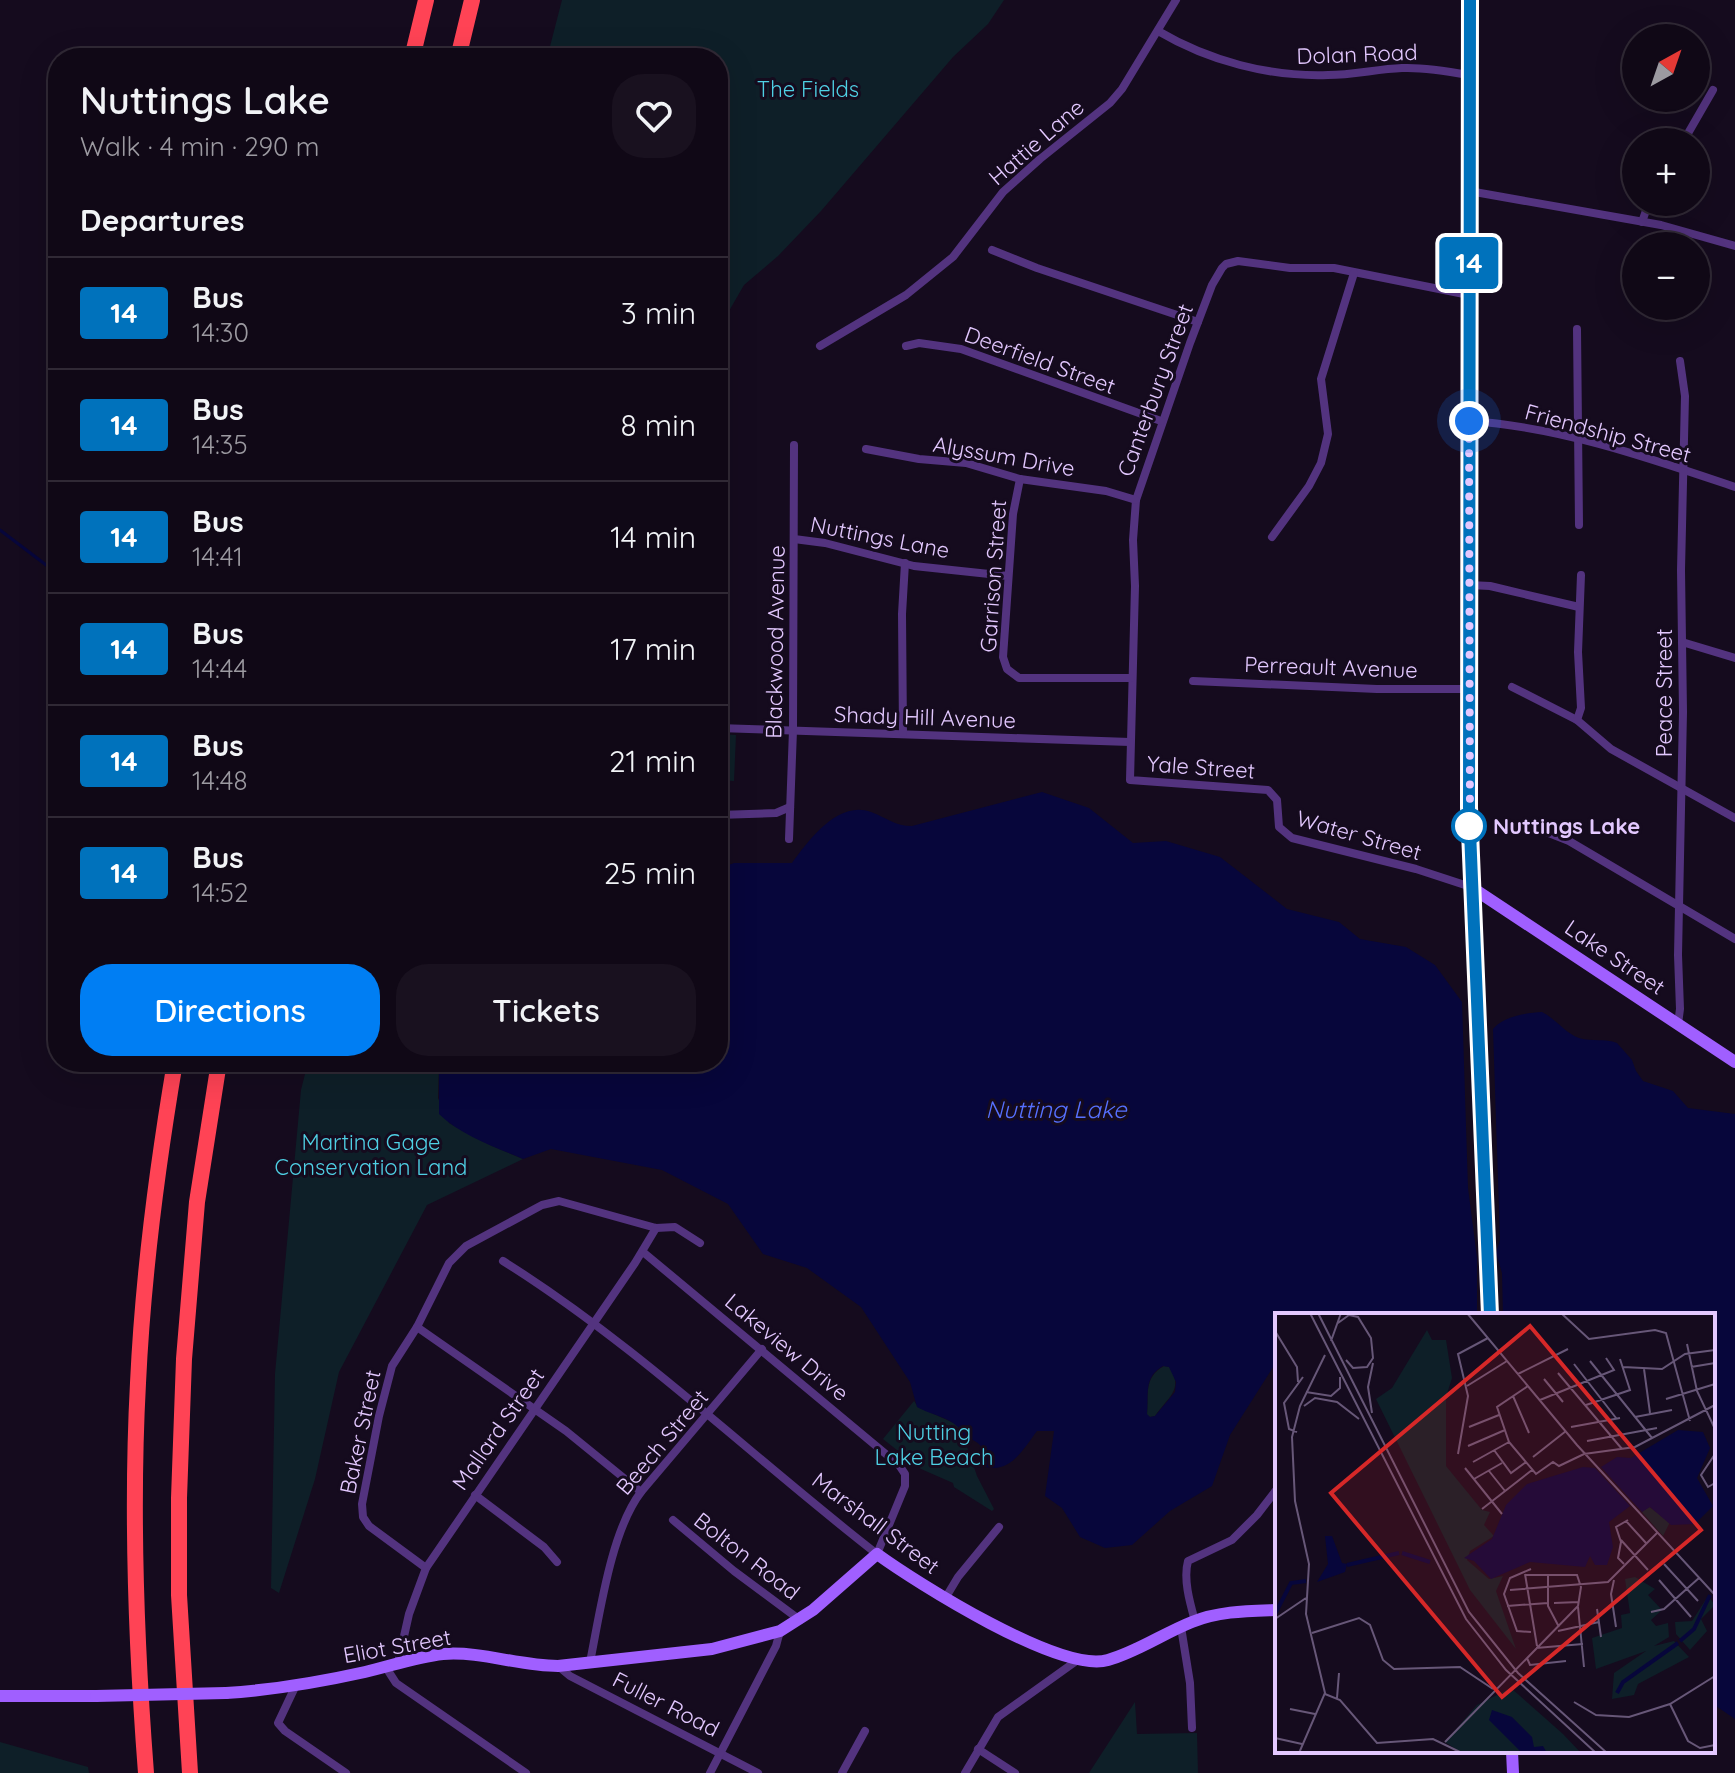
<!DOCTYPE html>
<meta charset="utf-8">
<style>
:root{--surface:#100816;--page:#19111f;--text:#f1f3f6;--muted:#9c9aa1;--line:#302935;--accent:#007ef3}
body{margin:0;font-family:Quicksand,sans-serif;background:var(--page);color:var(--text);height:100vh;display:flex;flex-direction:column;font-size:30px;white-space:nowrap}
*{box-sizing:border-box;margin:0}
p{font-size:26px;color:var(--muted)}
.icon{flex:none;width:44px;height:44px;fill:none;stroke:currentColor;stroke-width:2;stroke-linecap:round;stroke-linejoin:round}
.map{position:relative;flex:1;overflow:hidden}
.details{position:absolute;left:48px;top:48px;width:680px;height:1024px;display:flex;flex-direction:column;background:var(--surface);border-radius:32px;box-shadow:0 8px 32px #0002,0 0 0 2px var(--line)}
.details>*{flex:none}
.badge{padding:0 16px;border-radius:6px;font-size:28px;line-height:52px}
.needle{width:52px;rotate:40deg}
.buttons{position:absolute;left:1622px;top:24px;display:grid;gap:16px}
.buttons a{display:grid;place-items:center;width:88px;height:88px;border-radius:50%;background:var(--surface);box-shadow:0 8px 32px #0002,0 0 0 2px var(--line);font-size:40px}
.you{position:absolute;width:40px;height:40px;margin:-20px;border:6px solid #fff;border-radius:50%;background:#1a73e8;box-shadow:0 0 0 12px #1a73e833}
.map>.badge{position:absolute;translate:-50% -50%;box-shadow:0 0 0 4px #fff}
h2{padding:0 32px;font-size:30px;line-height:72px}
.round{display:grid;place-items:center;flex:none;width:84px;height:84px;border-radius:32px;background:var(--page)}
.overview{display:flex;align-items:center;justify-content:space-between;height:136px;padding:0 32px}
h1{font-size:38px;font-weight:600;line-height:60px}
.primary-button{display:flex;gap:16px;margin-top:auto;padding:16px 32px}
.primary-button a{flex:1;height:92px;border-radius:32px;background:var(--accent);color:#fff;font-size:32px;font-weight:600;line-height:92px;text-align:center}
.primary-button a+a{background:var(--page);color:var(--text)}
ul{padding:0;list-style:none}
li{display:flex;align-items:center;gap:24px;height:112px;padding:0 32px;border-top:2px solid var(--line)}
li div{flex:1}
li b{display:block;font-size:30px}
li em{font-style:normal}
li .badge{min-width:88px;font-weight:700;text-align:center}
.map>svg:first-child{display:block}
</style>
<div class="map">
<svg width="1735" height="1773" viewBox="0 0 1735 1773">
<rect width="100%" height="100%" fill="#150b1e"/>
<g fill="#0e1f28">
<path d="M562,0H1004L988,24L953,57L821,211L778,256L744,285L718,330V58H547Z"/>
<path d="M718,734L736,735L734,781L718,780Z"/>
<path d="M308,1062H439L438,1098L449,1123L490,1145L523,1159L427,1205L339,1372L315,1479L279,1593L271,1588L275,1374L301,1090Z"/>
<path d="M1164,1366L1169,1367C1185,1389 1167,1398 1155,1416L1150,1417L1147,1415C1149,1395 1143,1378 1164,1366Z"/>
<path d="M914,1401L918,1407L954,1423L961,1429L977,1476L994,1509L992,1511L954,1487L953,1483L921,1469L883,1439Z"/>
<path d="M1135,1702L1137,1734L1197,1733L1198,1773H1089Z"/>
<path d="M0,1742L88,1767L89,1773H0Z"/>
</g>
<g fill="#07063b" fill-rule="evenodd">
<path d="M1042,792L1089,808L1133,843L1166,841L1220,857L1287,909L1339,922L1360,939L1406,947L1435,965L1462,1002L1468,1188L1477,1258V1315H1277V1361L1230,1435L1212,1486L1170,1511L1132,1545L1105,1548L1080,1537L1062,1508L1045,1496L1054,1431H1037C1024,1448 1011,1473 986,1467C980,1444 987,1446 962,1435C958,1418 932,1416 917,1407L910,1382L861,1307L807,1268L763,1254L728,1204L662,1170L551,1149L523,1159C495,1147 462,1136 439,1114V1062H718V869L734,863H792C809,840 838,800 871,812C887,818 895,826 912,826ZM1163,1366L1169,1367L1176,1382L1175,1392L1155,1416L1150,1417L1147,1414C1149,1395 1143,1377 1163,1366Z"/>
<path d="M1542,1012C1556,1019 1565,1033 1579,1038C1592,1042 1605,1038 1617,1043L1632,1060L1636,1071L1643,1081L1673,1091L1688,1108L1735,1114V1719L1713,1704V1315H1503L1502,1273L1496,1253L1500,1240L1493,1029C1504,1016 1526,1013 1542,1012Z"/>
</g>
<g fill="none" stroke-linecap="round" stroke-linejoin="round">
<path stroke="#07063b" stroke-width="3" d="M0,530L58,574"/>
<g stroke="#53337f" stroke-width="8">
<path d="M1158,31C1209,61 1269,77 1328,75C1353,75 1377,69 1402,68C1424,67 1447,71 1469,75"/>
<path d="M1683,142L1713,90"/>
<path d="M1469,191L1661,225L1735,246"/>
<path d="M1642,222L1649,202"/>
<path d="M992,250L1037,268L1198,322"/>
<path d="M1469,295L1334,268H1290L1238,261L1226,264L1222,268L1212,285L1190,343L1136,500L1133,540L1135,586L1130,780L1268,790L1277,800L1279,827L1292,838L1416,869L1471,887"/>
<path d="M1577,329L1579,525"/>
<path d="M820,346L906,295L953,257L1003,192L1040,159L1110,103L1122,89L1176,0"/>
<path d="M906,346L919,343L961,349L1161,421"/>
<path d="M1469,421C1561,427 1649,458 1735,487"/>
<path d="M866,449L919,459L966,463L1020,479L1106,491L1136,500"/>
<path d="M1020,479L1013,514L1003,657L1007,669L1019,678H1131"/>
<path d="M1272,537L1309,486L1321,463L1328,434L1321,379L1354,273"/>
<path d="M794,539L825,543L914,566L1008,576"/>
<path d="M1469,585L1490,586L1579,607"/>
<path d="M1682,642L1735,658"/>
<path d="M1193,681L1377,689H1468"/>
<path d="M1512,687L1577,720L1611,749L1735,818"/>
<path d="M1577,720L1581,708L1578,652L1581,575"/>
<path d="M718,728L1130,742"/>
<path d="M903,733L902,614L905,563"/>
<path d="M718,815L776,813L790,807"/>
<path d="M1536,828L1569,841L1735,939"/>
<path d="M789,839L793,730L794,445"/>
<path d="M1678,1024L1680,1009L1678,955L1683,712L1681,570L1685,396L1680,361"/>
<path d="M503,1261C637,1345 752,1457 877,1554L905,1486V1474L899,1465L643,1252"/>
<path d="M417,1327L566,1431L641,1492"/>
<path d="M475,1495L544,1547L557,1562"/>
<path d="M673,1520L734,1571L800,1620"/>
<path d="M426,1568L369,1526L363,1517L362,1504L379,1416L392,1366L417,1327L449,1263L466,1246L542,1205L559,1201L656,1228L675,1227L700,1243"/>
<path d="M946,1597L958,1577L999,1527"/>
<path d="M1195,1621C1190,1603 1183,1579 1188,1561L1232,1540L1257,1515L1277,1489"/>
<path d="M1181,1627L1190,1683L1192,1728"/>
<path d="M590,1662C600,1613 611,1531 641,1492L762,1349"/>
<path d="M398,1663L409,1614L426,1568L635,1263L656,1228"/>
<path d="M385,1666L396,1683L526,1773"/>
<path d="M558,1666L570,1676L758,1773"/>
<path d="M296,1685L278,1723L285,1731L346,1773"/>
<path d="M978,1749L1015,1773"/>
<path d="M710,1773L776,1646L780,1631"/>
<path d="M842,1773L865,1731"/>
<path d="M965,1773L998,1717L1079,1659"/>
</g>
<g stroke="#a05fff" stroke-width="12">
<path d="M1470,0L1469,807L1490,1315"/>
<path d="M1471,887L1735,1062"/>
<path d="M226,1693C273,1690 320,1682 365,1672C391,1666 416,1657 443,1654C482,1651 519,1666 558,1666L712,1649L780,1631L813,1610L877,1554C917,1583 1061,1674 1108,1660C1137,1652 1164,1633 1192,1622C1219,1611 1248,1611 1277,1610"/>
<path d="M0,1696H96"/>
<path d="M1512,1751L1513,1773"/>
</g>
<g stroke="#ff4355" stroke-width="16">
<path d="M412,58L426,0"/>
<path d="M458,58L472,0"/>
<path d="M146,1773C136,1643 131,1513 138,1383C143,1275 157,1168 175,1062"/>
<path d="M190,1773L179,1595V1498L184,1359L197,1202L219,1062"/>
</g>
<path stroke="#a05fff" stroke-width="12" d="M96,1696L226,1693"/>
</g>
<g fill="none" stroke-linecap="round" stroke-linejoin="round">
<g stroke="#fff" stroke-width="18">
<path id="line" d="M1470,0L1469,807L1490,1315"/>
</g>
<use href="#line" stroke="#0072bc" stroke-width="12"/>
<path stroke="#e3c8ff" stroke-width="8" stroke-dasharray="0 14.4" d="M1469,826L1470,834L1469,421"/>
</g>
<circle fill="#fff" stroke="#0072bc" stroke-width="4" cx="1469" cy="826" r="16"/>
<g text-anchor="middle" stroke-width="6" stroke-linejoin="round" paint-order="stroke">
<g font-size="22" fill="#e3c8ff" stroke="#150b1e">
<text transform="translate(1357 54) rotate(-2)" y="8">Dolan Road</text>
<text transform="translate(1036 142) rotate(-41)" y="8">Hattie Lane</text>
<text transform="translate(1040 360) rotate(20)" y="8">Deerfield Street</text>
<text transform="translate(1155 390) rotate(-70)" y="8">Canterbury Street</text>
<text transform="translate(1608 433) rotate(15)" y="8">Friendship Street</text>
<text transform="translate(1004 456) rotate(10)" y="8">Alyssum Drive</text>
<text transform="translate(880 537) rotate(11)" y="8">Nuttings Lane</text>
<text transform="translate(993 576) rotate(-86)" y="8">Garrison Street</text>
<text transform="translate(775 642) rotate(-89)" y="8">Blackwood Avenue</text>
<text transform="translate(1331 667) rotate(2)" y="8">Perreault Avenue</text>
<text transform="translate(1664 693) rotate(-90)" y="8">Peace Street</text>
<text transform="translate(925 717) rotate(2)" y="8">Shady Hill Avenue</text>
<text transform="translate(1201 767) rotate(4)" y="8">Yale Street</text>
<text transform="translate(1359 835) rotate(16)" y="8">Water Street</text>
<text transform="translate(1615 957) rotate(34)" y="8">Lake Street</text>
<text transform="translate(787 1347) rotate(40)" y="8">Lakeview Drive</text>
<text transform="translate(498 1429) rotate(-55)" y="8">Mallard Street</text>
<text transform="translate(360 1432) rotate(-78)" y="8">Baker Street</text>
<text transform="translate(662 1442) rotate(-50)" y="8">Beech Street</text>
<text transform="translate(876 1523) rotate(37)" y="8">Marshall Street</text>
<text transform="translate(747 1556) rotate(38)" y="8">Bolton Road</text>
<text transform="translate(397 1646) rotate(-10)" y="8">Eliot Street</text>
<text transform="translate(666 1704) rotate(27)" y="8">Fuller Road</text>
</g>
<g font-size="22" fill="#4fd0e4" stroke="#150b1e">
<text x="808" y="97">The Fields</text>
<text x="371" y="1150">Martina Gage<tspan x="371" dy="25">Conservation Land</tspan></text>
<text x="934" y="1440">Nutting<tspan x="934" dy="25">Lake Beach</tspan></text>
</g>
<g font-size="22" font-weight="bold" fill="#e3c8ff" stroke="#150b1e" text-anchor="start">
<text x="1493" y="834">Nuttings Lake</text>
</g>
<g font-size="24" font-style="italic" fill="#5670ff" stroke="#150b1e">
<text x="1056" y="1118">Nutting Lake</text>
</g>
</g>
<g transform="translate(1275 1313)">
<rect width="440" height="440" fill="#150b1e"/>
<path d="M152,17L157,27H171L177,65L171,84V153L207,197L215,199L209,212L219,223L195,238L192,247L214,266L228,263L221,278L241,336L195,277L101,86L117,75ZM373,193L395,209L388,223L367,199ZM360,264L380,276L373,282L387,297L376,307L381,313L393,310L394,324L379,333L399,328L414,344L363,371L359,382L337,386L339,360L371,338L321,356L317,325L347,315L346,302L355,300L350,266ZM433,283L440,292L426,306L432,318L415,337L401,321L400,309L417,308ZM236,375L288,421L306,440H187L170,429L202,392Z" fill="#0e1f28"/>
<path d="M403,117L428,119L435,135L422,165L438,193L420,211L396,212L375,194L367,199L326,154L342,144L356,145ZM308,154L320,155L355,193L334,209L338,234L332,252H320L315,243L310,254L255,249L216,266L199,248L189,245L217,226L231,192L252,171ZM50,223H57L67,250L72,251L70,259L42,269L53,251ZM217,397L237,404L257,424L259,434L268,433L272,440H247L214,407Z" fill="#07063b"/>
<path fill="none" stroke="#07063b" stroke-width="4" d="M127,240L155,249M72,252L124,240M0,301L16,270L31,268M405,328L419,316L435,282M342,380L348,369L403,330"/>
<path fill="none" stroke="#675778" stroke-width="2" d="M35,0L191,306L231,357L321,440M43,0L194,299L243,360L332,440M192,0L302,132L440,282M286,0L314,26L380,17L391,20L415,108M63,10L74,2L83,4L96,25L98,45L92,54L78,55L71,47M0,18L22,54L23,69M56,28L66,0M412,31L422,78L440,116M315,48L377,125M299,51L341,105M348,54L387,56L410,41L440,37M416,54L440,50M369,56L375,100M283,60L347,136M243,61L293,36M269,66L288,89M192,73L232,48M253,73L222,94L234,129L261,161L278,149L284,153L309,141L360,134L440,92M31,79L56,83L65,75V64M238,83L254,120M391,86L440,71M265,87L339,57L331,45M311,92L355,77L345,46M29,93L40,85L62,89L84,106M97,100L93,74L98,50M360,104L397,97M194,114L224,102M296,114L345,105M22,119L14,116L9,90L28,64M312,128L382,115M193,133L230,117M219,137L236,160L251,149M183,141L193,83L183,41L213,25M440,141L426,162L433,174L440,170M258,144L291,118M198,149L234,129M190,155L227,201M214,158L230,178M199,166L227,150M207,196L257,157M351,208L371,230M346,227L373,257M349,251L343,245L346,229L341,214L353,207M389,251L423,288M250,261L262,333M273,262V293L284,314M339,267L336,281L341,314M384,267L416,304M235,277L333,269L382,220M279,290L304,289M232,293L273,290M303,294L309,354M322,296L326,324M376,299L389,296L424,265M0,306L31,285M283,318L324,309M256,319L242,318L229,281L235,265L256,256M37,320L84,305L95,312L108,347L119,356L185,354L218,376M261,335L308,331M252,345L255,352L291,348M50,381L65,387L102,430L158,426L187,440M62,385L64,360M299,389L321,402L354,404L395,391L440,363M395,391L413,428L425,435L440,432M15,396L40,401M0,425L27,431M170,429L303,293L306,274L302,262H250M24,440L50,380L31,301L34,251L20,188L17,124L25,93L50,42"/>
<path fill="#d62828" fill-opacity="0.15" stroke="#d62828" stroke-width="4" d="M255,13L426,217L227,384L56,180Z"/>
<rect width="440" height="440" fill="none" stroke="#e3c8ff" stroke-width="4"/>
</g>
</svg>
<div class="buttons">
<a><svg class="needle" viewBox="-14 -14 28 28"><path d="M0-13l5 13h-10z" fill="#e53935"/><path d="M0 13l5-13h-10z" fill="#9c9aa1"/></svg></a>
<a>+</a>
<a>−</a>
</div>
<div class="you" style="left:1469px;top:421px"></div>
<b class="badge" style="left:1469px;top:263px;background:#0072bc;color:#fff">14</b>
<section class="details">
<div class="overview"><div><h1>Nuttings Lake</h1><p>Walk · 4 min · 290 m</p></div><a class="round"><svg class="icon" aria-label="heart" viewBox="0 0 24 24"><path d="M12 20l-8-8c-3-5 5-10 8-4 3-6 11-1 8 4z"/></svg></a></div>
<h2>Departures</h2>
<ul>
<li><span class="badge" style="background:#0072bc;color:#fff">14</span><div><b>Bus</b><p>14:30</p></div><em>3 min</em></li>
<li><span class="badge" style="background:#0072bc;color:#fff">14</span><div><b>Bus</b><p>14:35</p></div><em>8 min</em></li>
<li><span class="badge" style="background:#0072bc;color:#fff">14</span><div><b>Bus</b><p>14:41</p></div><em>14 min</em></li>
<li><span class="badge" style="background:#0072bc;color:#fff">14</span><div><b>Bus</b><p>14:44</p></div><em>17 min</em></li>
<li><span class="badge" style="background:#0072bc;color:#fff">14</span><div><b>Bus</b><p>14:48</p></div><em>21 min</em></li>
<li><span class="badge" style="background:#0072bc;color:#fff">14</span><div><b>Bus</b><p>14:52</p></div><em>25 min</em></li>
</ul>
<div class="primary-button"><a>Directions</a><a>Tickets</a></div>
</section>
</div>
